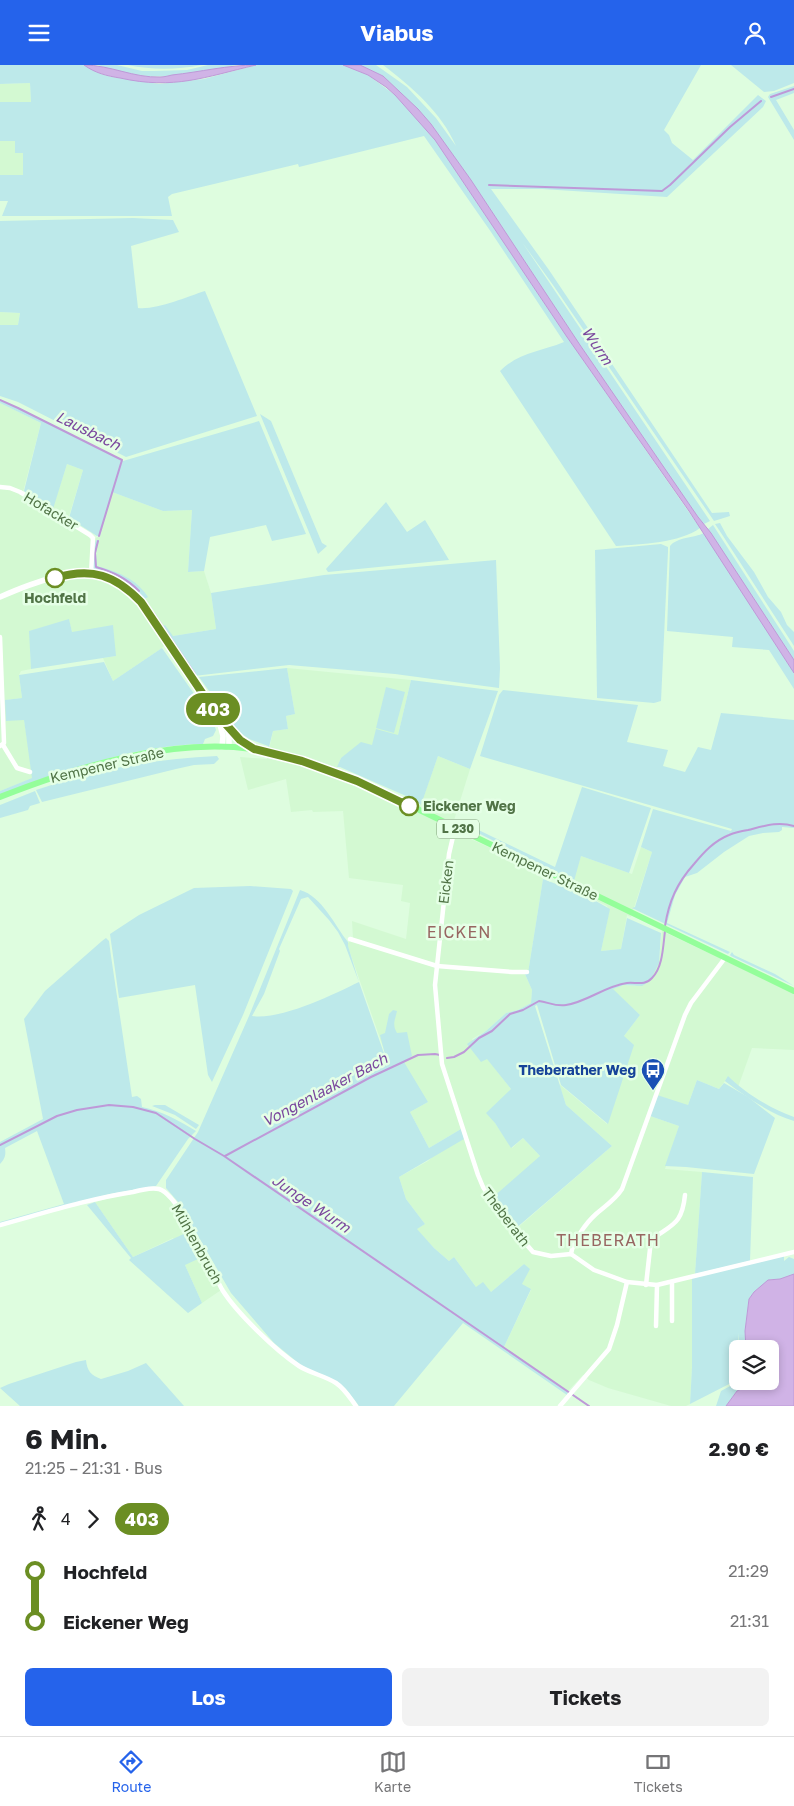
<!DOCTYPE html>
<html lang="de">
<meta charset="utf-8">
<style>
:root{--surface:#fff;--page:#f2f2f2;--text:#202124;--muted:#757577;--line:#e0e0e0;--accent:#2563eb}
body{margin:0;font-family:"Golos Text",sans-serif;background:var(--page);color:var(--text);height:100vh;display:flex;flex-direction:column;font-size:19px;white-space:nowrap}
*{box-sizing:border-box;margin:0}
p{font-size:16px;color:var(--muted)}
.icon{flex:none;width:28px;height:28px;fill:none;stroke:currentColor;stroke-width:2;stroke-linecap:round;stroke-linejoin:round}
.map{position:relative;height:1341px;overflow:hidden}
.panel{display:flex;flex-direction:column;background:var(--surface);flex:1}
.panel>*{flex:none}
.badge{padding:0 10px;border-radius:16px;font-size:18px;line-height:32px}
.fabs{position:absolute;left:729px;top:1275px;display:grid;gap:10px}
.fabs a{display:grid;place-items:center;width:50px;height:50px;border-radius:8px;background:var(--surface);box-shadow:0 2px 8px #0003;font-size:25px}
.map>.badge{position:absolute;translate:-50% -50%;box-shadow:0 0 0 2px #fff}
.legs{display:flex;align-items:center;gap:8px;height:55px;padding:0 25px;font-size:16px}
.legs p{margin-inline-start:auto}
.headline{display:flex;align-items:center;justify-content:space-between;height:85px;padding:0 25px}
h1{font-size:28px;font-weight:700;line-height:38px}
.primary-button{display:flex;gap:10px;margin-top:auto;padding:10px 25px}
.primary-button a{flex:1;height:58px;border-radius:8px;background:var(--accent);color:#fff;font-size:20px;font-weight:700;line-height:58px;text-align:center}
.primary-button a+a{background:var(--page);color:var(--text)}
ul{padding:0 25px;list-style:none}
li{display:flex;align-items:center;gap:18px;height:50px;font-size:19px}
li i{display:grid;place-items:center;width:8px;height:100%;margin:0 6px;background:currentColor}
li i::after{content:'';width:12px;height:12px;margin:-6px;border:4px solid;border-radius:50%;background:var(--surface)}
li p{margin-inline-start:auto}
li:first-child i{background:linear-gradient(#0000 50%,currentColor 0)}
li:last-child i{background:linear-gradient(currentColor 50%,#0000 0)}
header{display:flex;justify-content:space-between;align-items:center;height:65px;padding:0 25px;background:var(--accent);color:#fff;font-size:22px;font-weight:700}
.tabs{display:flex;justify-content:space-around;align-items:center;height:70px;border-top:1px solid var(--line);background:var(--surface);font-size:14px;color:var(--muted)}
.tabs a{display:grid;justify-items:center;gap:2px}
.tabs .on{color:var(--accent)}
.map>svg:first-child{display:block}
</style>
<header><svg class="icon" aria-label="menu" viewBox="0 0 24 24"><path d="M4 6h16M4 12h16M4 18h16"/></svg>Viabus<svg class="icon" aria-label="person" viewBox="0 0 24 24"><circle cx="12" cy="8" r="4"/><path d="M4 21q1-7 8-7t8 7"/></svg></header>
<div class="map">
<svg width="794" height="1341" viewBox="0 0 794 1341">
<rect width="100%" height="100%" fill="#defddf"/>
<g fill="#d3f9d2">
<path d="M30,18L31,37H0V19Z"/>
<path d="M0,76H15L23,88V110H0Z"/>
<path d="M0,247L20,248L18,260H0Z"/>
<path d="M0,338L41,358L22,431L51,448L67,399L83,405L67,458L86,469L91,475L100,471L112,427L163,446L192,445L188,507L204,506L211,528L216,564L173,571L162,583L113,616L103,593L116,591L72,567L69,555L30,566L31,604L21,606L19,610L22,633L6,635L24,654L33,713L0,726Z"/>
<path d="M287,603L411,615L398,670L341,693L335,708L418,747L438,691L470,704L451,765L539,805L541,800L573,815L581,791L632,809L641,782L652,787L631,852L627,850L621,884L601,886L609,847L607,841L587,831L586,828L547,809L543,810V814L528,908L525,909L532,925L531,938L518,945L506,948L486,966L472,974L511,1024L495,1058L512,1083L523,1073L540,1091L516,1164L612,1081L566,1040L559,1019L607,1059L616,1032L624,971L640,950L612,924L624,920L635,921L659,898L662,866L794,928V985L752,983L737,1025L725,1016L719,1024L697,1015L688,1040L650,1051L679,1061L665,1104L702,1107L695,1209L692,1213V1302L690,1339L686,1341H671L608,1323L589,1315L583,1310L568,1326L504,1282L531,1225L522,1220L524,1199L491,1227L476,1222L454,1192L449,1196L434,1183L416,1164L425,1159L406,1134L399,1112L428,1096L461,1064L429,1083L410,1047L428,1037L391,1005L347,879L353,873L352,856L406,874L410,838L401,836L403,820L349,813L343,746L313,747L312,745L291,747L286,714L248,725L240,692L267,694L273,666L288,664L286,651L295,649Z"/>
<path d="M150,1125H159L171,1132L224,1223L202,1238L173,1173L133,1192L95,1137L129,1128Z"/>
</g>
<g fill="#bde9ea">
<path d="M0,0H84L101,9L112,12L159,19L204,14L256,0H343L368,10L395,30L435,75L567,272L700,463C680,478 641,479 616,481L500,306C519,287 540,287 564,277L491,167L424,71L299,102L298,99L172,129L168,132L172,151H2L8,136H0V110H23V88H15V76H0V37H31L30,18L0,19Z"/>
<path d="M98,0H117L142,6H154L187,5L208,0H235C191,12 142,18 98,0Z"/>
<path d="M128,0H201C177,5 151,5 128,0Z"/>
<path d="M360,0H376L407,22L436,53L456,81C442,48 411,21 383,0H701L664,65L669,70L672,78L693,95L758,30L766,36L763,42L667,132L542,124H491L549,205L712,448L729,447L730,451L714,456L553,220L522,177L710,456L704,459L698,452L580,280L471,115L431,59L418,44L383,11Z"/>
<path d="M731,0H794V18L774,26L764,27Z"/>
<path d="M794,21V28L776,35L794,65V75L768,32L770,29Z"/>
<path d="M133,153L173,155L179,167L131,181L138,243C157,245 186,232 205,226L257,351L126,392L18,337L0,331V260H18L20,248L0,247V156Z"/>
<path d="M0,335L62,364L123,396L259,356L306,469L272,476L266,460L210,472L204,506L188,507L192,445L163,446L112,427L100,471H97L69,453L83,405L67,399L53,444L24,426L41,358L0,338Z"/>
<path d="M260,349L271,356L322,478L327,481L318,489Z"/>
<path d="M386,437L407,467L425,455L449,495L328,507L326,504Z"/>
<path d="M720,458L727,471L754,507L768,532L781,547L787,560L794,567V581L723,471L715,459Z"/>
<path d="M713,460L794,586V595L708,464Z"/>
<path d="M704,468L706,469L713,478L712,481L794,608V624L769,585L732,582L733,572L667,566L670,481C677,472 694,473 704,468Z"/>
<path d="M96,475H99L96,488L97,501C116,506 137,514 148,532L143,535C125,517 119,513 95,507L93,505V486Z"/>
<path d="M661,479L668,482V486L661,636L654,638L597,633L595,485Z"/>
<path d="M496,495L500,603L499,623L395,609L289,600L194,611L162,562L165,560L173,571L216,564L211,528L324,510Z"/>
<path d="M69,554L72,567L113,560L116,591L31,604L29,566Z"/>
<path d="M162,583L213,656L216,665L213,671L205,674L203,679C137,680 62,705 0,730V726L32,713L24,655L6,656L5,635L22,633L19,610L104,597L113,616Z"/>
<path d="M287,603L295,649L286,651L288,664L273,666L269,682L268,681L249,674L238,666L199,612Z"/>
<path d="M411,615L498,626L470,704L438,691L421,740L413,734L340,702H337L341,693L361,677L372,680L376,664L398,670Z"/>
<path d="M386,622L405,627L394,668L376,663Z"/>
<path d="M503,625L638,640L627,677L668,685L663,701L685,707L698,682L711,685L721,648L794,655V763L782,762V765L779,767L763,768L749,771L724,787L697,808L685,812L675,830L667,858L730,887L728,889L632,843L635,842L652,787L641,782L653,744L731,766L732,764L480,691L499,630Z"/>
<path d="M217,691L219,694L214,699L194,700L176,704L42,737L36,725C98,704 152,694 217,691Z"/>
<path d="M582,722L651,743L629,808L581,791L574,816L460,759V756L555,802Z"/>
<path d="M35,726L40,738L30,741L28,745L0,753V740Z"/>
<path d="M543,814L585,830L610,844L601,886L621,884L627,853L661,868L659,898L650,916L642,921L624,920L613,924L640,950L624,971L634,980L608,1059L561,1020L537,940L535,941L566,1040L612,1081L515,1164L492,1133L540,1091L523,1073L511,1083L495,1058L486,1048L511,1024L487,994L481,997L467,979L486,966L506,948L518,945L531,938L532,925L525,909L528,908Z"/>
<path d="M250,821L291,824L293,826L243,950L212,1017L208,1010L195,920L119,933L110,869L139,850L194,823Z"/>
<path d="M300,825C322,831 335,861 348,877V881L359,917L345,880L338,867L329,855L308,832L301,834L279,884L280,886L264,929L252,951C282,955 332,930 359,917L387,997L380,970L385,968L389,949L393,945L397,946C395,955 392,960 397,968L407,967L412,991L404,997L428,1037L410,1047L429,1083L461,1064L464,1074L399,1112L406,1134L425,1159L417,1164L434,1183L449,1196L454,1192L476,1222L483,1217L491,1227L524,1199L530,1204L522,1219L531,1224L504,1282L568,1326L567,1330L463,1258L394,1341H359L346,1324L302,1301L274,1278L231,1228L179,1138L166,1123V1115L198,1067L249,951Z"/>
<path d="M106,873L109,876L111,891L132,1032L137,1031L141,1034L142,1042C162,1046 178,1055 196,1066L188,1074L156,1121L110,1129L0,1159V1157L64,1139L37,1066L5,1083C6,1090 5,1094 0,1099V1077L43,1054L24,954L45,926L102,876Z"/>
<path d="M732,887L734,890L775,909L794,921L731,891L730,890Z"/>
<path d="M728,1011C744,1027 772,1045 794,1052V1056C770,1049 745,1031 725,1016Z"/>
<path d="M697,1015L719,1024L724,1018L748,1032L775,1053L754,1109L686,1102L665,1101L679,1061L650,1051L657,1030L688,1040Z"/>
<path d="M155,1040H165L199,1060L196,1064L175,1050L152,1041Z"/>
<path d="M702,1107L753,1112L750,1196L695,1209Z"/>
<path d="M95,1137L133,1192L186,1168L200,1193L185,1200L202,1238L188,1248L129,1195L131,1193L87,1140Z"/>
<path d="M784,1191V1196L789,1192L794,1194V1209L780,1214H771L754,1227L749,1234L745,1266L746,1282V1284H739V1268L735,1314L737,1297L738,1316H748L747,1321L737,1326L726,1341H716L721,1326L734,1319L735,1316L690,1339L692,1302V1213Z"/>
<path d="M86,1295C87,1306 91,1310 101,1314L128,1306L146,1298L184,1341H20L0,1323L9,1319L76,1297Z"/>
</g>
<g fill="#d0b3e6" stroke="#be99d8">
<path d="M84,0C110,0 134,13 160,12C164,12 168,11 172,10C200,7 228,0 256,0C205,12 174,25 120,13C107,11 95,8 84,0Z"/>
<path d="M343,0H360L383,11L418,44L431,59L471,115L580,280L698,452L711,468L794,595V608L689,446L567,272L435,75L395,30L386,22L368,10Z"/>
<path d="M794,1209V1341H726L737,1326L747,1321L748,1316H770V1284H746L745,1266L749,1234L754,1227L768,1215L780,1214Z"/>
</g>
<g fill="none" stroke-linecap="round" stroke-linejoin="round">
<g stroke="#be99d8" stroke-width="2">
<path d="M771,32L794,24"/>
<path d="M489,120L662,126L670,120L730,62L761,36"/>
<path d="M0,335L18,343L122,395L99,471"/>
<path d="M98,476L95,488L96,502C113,507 126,513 139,526"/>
<path d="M153,547L195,609"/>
<path d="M665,861C669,836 677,818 694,799C704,787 714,776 729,770C736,767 742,766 748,765C764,761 778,756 794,761"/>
<path d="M447,993L454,992L464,987L479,973L492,966L510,949L523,945L539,936C548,937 556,942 566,940C587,937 605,921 627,918C636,917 645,921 652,913C663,902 663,881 665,866"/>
<path d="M0,1080L57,1051L77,1045L109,1040L133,1042L156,1048L195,1074L224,1091L589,1341"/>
<path d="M225,1091L371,1012L418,990L435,989L440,990"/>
</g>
<g stroke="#fff" stroke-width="4.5">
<path d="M0,422L10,423L20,427L90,470L93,473L91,509"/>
<path d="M0,572L4,678L0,681"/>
<path d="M3,680L17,703L30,707"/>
<path d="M455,763L449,789L435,920L442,999L478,1110L483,1122L502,1151L533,1187L551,1191L571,1189L594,1205L627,1217"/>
<path d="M350,874L437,901L512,907H527"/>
<path d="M0,1160C44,1148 88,1134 133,1127C140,1125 151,1122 159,1124C180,1130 211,1206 223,1226C237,1248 276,1286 299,1301C310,1308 325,1311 336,1318C345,1324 350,1333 356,1341"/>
<path d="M571,1189C573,1176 586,1158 596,1149C605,1141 615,1135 622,1124L685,950L691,938L725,893"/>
<path d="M646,1220L651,1175C672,1159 682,1160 685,1130"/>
<path d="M672,1256V1217"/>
<path d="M656,1261L657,1220"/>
<path d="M560,1341L609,1284L617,1260L627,1217L657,1220L794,1187"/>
</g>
<g stroke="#fff" stroke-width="5.5">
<path d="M0,532C32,518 71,502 107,512C143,522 191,615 215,647C226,662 238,674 253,684"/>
<path d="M219,656L223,671L222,682"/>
<path d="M227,662L229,672V682"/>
</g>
<path stroke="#94fe9a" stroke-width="6" d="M0,732C76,702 170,673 252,684C294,690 336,706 374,723L794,926"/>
</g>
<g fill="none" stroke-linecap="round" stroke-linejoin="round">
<g stroke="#fff" stroke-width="11">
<path id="line-1" d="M55,513C92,502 115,510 141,537L215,647L240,675L254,684L302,696L357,716L409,741"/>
</g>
<use href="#line-1" stroke="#6b8e23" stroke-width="8"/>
</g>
<defs>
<g id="bus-pin" transform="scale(1.25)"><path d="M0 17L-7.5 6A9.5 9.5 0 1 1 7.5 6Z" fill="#1a4fb4" stroke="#e5ffe6"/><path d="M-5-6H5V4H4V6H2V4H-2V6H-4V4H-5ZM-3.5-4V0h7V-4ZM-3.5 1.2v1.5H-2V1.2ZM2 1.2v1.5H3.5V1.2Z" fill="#fff"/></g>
</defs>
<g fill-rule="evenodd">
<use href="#bus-pin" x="653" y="1005"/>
</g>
<g fill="#fff" stroke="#6b8e23" stroke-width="2.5">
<circle cx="55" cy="513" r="9"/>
<circle cx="409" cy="741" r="9"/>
</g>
<g text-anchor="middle" stroke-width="5" stroke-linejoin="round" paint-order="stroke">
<rect fill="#e5ffe6" stroke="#7d9d76" stroke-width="1" x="437" y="754.5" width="42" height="19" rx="4"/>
<g font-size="12" font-weight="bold" fill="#507346">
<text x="458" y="768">L 230</text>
</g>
<g font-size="14" fill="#507346" stroke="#e5ffe6">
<text transform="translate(51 446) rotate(31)" y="5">Hofacker</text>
<text transform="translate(107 700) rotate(-13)" y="5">Kempener Straße</text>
<text transform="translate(545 806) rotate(26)" y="5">Kempener Straße</text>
<text transform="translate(446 817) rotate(-83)" y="5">Eicken</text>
<text transform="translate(506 1152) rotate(53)" y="5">Theberath</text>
<text transform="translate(197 1179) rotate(61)" y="5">Mühlenbruch</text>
</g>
<g font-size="14" font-weight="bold" fill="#507346" stroke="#e5ffe6">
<text x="55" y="538">Hochfeld</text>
<text x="423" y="746" text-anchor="start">Eickener Weg</text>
</g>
<g font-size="14" font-weight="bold" fill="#164399" stroke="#e5ffe6" text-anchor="end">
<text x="636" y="1010">Theberather Weg</text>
</g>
<g font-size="15" font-style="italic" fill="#7a479d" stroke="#e5ffe6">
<text transform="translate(597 281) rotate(56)" y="5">Wurm</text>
<text transform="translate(88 366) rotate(26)" y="5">Lausbach</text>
<text transform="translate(325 1025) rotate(-28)" y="5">Vongenlaaker Bach</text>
<text transform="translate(311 1139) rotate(34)" y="5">Junge Wurm</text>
</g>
<g font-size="16" letter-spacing="1" fill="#976661" stroke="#e5ffe6">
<text x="459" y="873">EICKEN</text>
<text x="608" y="1181">THEBERATH</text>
</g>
</g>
</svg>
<div class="fabs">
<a><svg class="icon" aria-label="layers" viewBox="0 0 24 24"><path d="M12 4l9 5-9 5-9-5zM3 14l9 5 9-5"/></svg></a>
</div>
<b class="badge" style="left:213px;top:644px;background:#6b8e23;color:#fff">403</b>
</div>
<section class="panel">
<div class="headline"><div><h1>6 Min.</h1><p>21:25 – 21:31 · Bus</p></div><b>2.90 €</b></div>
<div class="legs"><svg class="icon" aria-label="walk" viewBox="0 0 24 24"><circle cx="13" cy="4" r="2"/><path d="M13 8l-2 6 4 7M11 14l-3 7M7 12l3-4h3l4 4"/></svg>4<svg class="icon" aria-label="forward" viewBox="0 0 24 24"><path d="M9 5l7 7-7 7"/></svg><b class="badge" style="background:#6b8e23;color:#fff">403</b></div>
<ul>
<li><i style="color:#6b8e23"></i><b>Hochfeld</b><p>21:29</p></li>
<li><i style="color:#6b8e23"></i><b>Eickener Weg</b><p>21:31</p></li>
</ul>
<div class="primary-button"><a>Los</a><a>Tickets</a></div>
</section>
<nav class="tabs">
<a class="on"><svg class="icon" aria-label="directions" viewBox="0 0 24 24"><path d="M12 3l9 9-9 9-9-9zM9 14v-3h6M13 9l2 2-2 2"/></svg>Route</a>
<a><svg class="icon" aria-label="map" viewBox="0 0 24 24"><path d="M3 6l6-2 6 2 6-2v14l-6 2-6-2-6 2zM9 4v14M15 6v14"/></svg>Karte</a>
<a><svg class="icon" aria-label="tickets" viewBox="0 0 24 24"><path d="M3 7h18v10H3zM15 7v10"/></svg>Tickets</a>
</nav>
